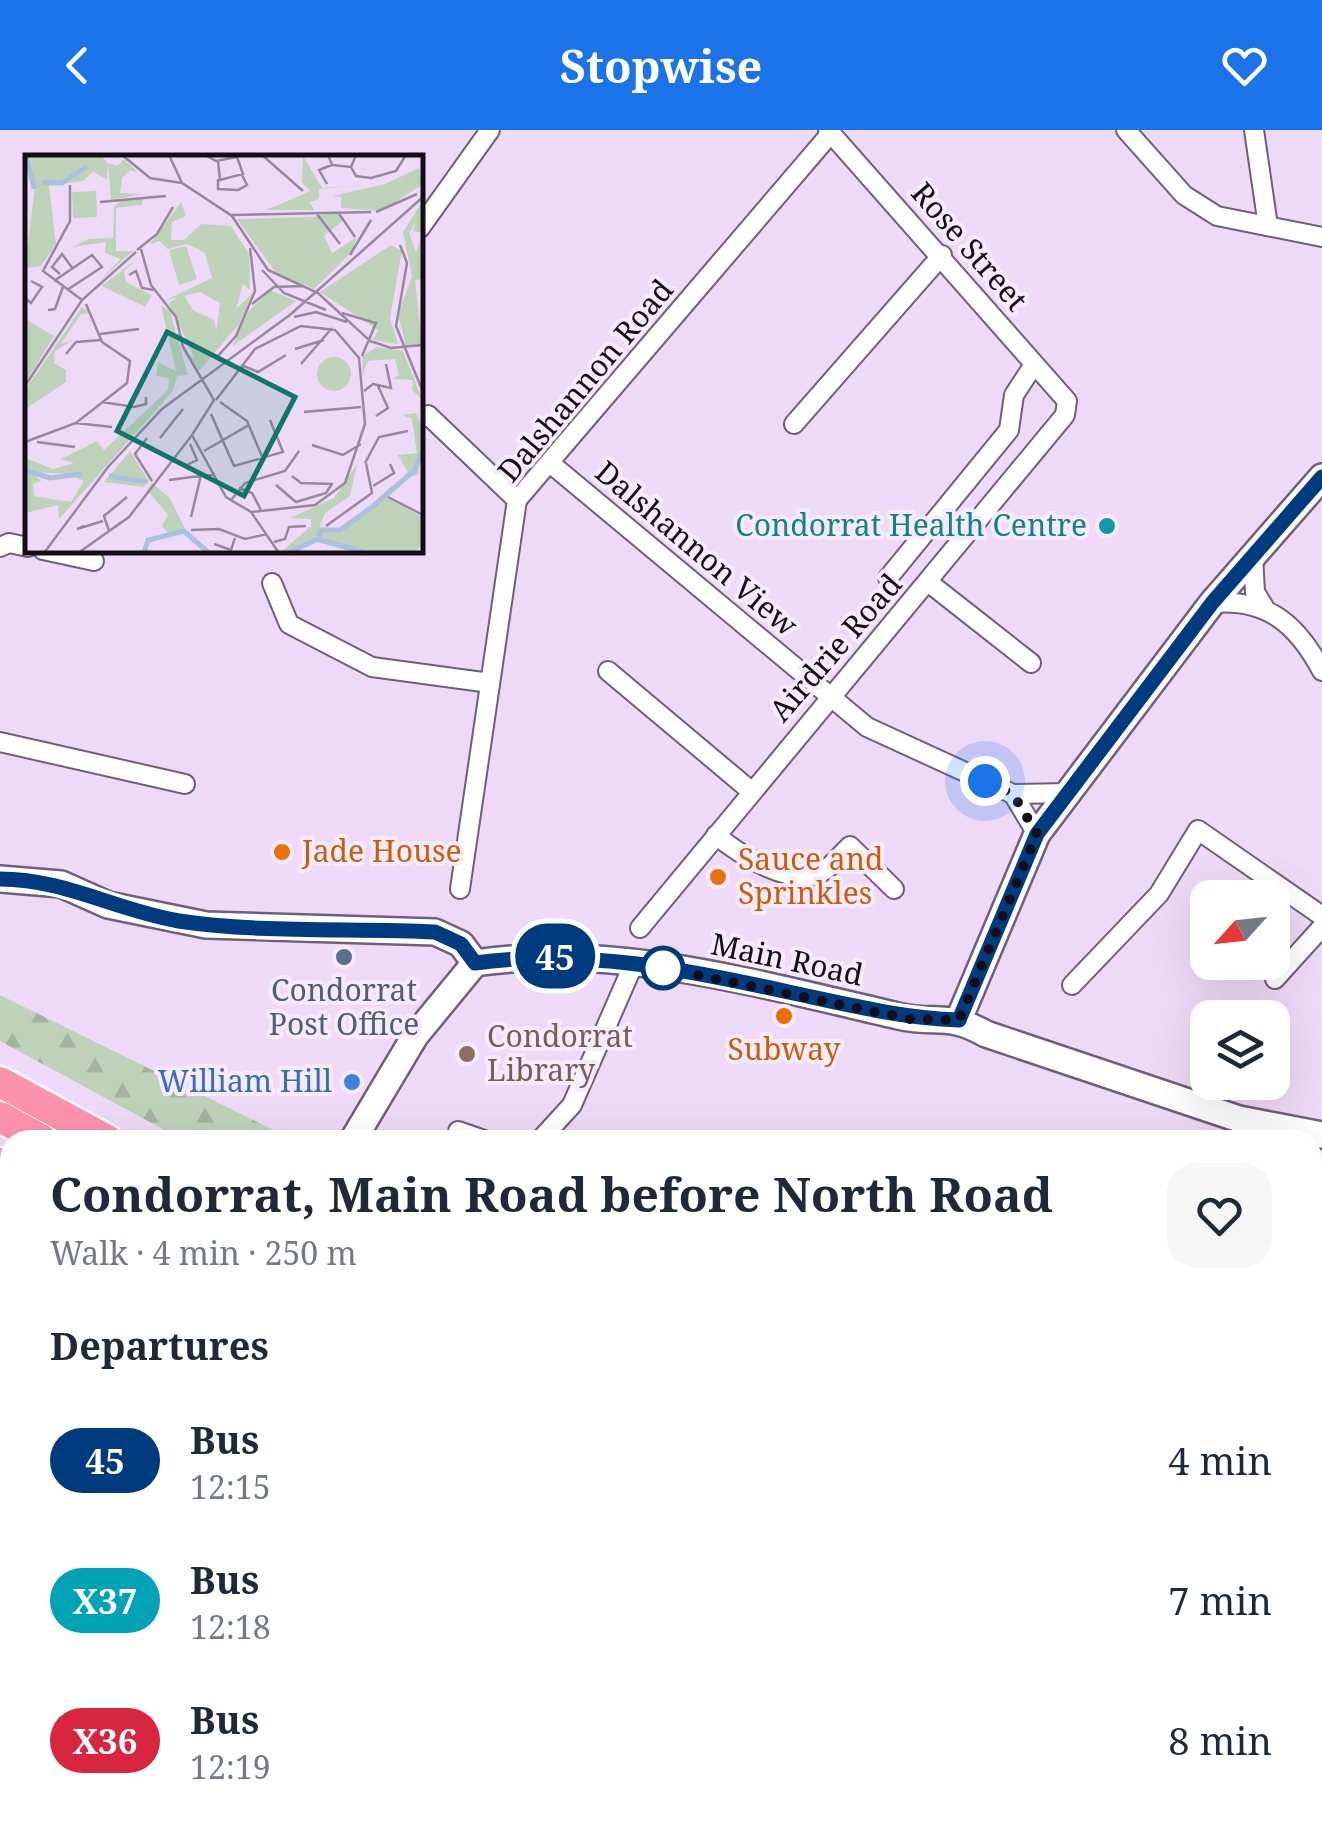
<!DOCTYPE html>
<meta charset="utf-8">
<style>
:root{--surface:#fff;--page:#f6f6f7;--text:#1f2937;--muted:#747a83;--accent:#1a73e8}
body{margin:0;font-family:"Noto Serif",serif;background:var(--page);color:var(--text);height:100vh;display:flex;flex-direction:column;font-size:38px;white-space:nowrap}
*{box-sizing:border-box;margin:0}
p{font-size:32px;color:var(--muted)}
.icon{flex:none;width:55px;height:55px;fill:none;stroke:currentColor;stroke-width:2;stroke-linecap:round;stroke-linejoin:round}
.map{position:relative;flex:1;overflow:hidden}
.sheet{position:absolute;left:0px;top:1000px;width:1322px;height:702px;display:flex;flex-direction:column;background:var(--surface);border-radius:30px 30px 0 0;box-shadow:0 10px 40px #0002}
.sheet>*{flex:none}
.badge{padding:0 20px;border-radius:32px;font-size:35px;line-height:65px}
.needle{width:65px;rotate:243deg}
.buttons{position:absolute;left:1190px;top:750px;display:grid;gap:20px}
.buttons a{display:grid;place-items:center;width:100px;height:100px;border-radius:20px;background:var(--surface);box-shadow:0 10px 40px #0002;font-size:50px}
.you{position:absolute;width:50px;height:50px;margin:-25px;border:8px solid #fff;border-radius:50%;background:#1a73e8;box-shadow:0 0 0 15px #1a73e833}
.map>.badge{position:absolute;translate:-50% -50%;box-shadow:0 0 0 5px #fff}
h2{padding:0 50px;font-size:38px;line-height:90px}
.round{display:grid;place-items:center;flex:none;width:105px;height:105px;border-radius:30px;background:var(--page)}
.overview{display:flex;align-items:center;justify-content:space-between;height:170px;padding:0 50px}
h1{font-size:48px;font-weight:700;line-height:75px}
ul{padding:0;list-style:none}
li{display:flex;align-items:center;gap:30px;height:140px;padding:0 50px}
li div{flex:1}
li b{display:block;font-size:38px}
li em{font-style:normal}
li .badge{min-width:110px;font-weight:700;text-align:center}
header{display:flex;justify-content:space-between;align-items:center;height:130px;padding:0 50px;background:var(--accent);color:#fff;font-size:45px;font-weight:700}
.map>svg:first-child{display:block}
</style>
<header><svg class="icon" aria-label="back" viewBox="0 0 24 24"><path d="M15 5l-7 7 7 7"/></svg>Stopwise<svg class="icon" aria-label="heart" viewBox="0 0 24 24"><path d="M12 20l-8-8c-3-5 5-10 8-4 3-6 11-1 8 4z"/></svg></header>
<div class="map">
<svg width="1322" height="1702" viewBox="0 0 1322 1702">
<defs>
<pattern id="grass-tufts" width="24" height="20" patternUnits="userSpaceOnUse" patternTransform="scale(2.5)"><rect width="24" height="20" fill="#bed2ba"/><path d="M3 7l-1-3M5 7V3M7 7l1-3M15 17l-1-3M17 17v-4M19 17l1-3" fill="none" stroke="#a2b39f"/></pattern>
<pattern id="forest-firs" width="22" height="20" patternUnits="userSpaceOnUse" patternTransform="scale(2.5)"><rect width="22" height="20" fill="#bed2ba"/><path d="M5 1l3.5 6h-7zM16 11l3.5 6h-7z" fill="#a2b39f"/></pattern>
</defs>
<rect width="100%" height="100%" fill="#efd9f8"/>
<path fill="url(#grass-tufts)" d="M0,1141L10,1147V1481L0,1489Z"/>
<g fill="url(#forest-firs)">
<path d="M0,865L294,1010H183L0,911Z"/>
<path d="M10,1537V1686L0,1702V1543Z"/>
</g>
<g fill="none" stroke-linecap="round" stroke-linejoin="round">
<g stroke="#715e79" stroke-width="22">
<g id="street">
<path d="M1126,0L1184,65L1217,86L1322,107"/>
<path d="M1254,0L1268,96"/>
<path d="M420,98L490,0"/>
<path d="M420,288L428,285L517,370"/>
<path d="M794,294L942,125"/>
<path d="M550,333L867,597L1013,664L1068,663"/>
<path d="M0,417L9,413L28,417"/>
<path d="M43,420L94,431"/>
<path d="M1253,426L1255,462L1264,477"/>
<path d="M888,448L1009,300L1014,265L1033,236"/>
<path d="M928,452L1031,533"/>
<path d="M272,453L289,494L372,537L490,553"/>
<path d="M1212,473C1267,468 1297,494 1322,541"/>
<path d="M608,541L751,661"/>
<path d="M0,612L185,654"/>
<path d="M1013,664L1037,704"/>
<path d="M716,705C737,723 790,757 820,743C831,738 841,724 850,716L894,759"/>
<path d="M460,759L517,370L831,3"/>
<path d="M640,798L1065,285L1067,271L828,0"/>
<path d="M1275,849L1322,797"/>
<path d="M1072,855L1159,764L1198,700L1322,786"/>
<path d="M458,1001L484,1010"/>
<path d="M540,1010L572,975L634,833"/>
<path d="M1312,1377L1322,1379"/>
<path d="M1010,1692L1016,1702"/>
<path d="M1104,1692L1110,1702"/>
<path d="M1071,1702L1088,1692"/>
</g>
</g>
<g stroke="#715e79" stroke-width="30">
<g id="secondary">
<path d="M0,749L61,754L108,775L206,795L435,802L461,814L475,833"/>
<path d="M475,833C616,812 762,855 898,886C937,895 947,882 986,904L1239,989L1322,1005"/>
<path d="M959,889L1037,704L1212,473L1322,347"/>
<path d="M353,1010L415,906L475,833"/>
<path d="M0,1510L10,1502"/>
</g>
</g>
<g stroke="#fff" stroke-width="35">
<g id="highway">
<path d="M0,952L107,1010"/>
<path d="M0,987L42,1010"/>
<path d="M0,1033L10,1038"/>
<path d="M1312,1484L1322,1487"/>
<path d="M1312,1530L1322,1533"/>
</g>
</g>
<use href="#street" stroke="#fff" stroke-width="18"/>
<use href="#secondary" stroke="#fff" stroke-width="25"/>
<use href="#highway" stroke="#fc93ae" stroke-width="30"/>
</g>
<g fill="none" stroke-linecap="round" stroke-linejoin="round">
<g stroke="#fff" stroke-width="22">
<path id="line" d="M0,749C65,749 115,780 179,791C257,803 354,798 435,802L461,814L475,833C582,818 689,840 793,863C849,875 902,888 959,890L1037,704L1212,473L1322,347"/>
</g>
<use href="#line" stroke="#003b80" stroke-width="15"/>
<path stroke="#150e18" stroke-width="10" stroke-dasharray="0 18" d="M663,838L910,889L959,890L1037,704L1013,664L985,651"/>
</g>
<circle fill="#0f9aa8" stroke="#f7eafd" stroke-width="4" cx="1107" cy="396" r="10"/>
<g fill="#e8710a" stroke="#f7eafd" stroke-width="4">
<circle cx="282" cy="722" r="10"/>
<circle cx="718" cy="747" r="10"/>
<circle cx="784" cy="886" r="10"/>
</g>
<circle fill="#5c6f8a" stroke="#f7eafd" stroke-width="4" cx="344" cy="827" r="10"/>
<circle fill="#fff" stroke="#003b80" stroke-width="5" cx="663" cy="838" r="20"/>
<circle fill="#8d6e63" stroke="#f7eafd" stroke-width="4" cx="467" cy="924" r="10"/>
<circle fill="#3f7fe0" stroke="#f7eafd" stroke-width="4" cx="352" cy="952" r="10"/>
<g text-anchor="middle" stroke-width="8" stroke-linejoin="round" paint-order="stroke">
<g font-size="30" fill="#150e18" stroke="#f7eafd">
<text transform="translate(969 117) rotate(49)" y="10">Rose Street</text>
<text transform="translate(586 251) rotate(-50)" y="10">Dalshannon Road</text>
<text transform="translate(696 419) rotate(40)" y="10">Dalshannon View</text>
<text transform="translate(836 518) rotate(-49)" y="10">Airdrie Road</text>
<text transform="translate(787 830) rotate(12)" y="10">Main Road</text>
</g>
<g font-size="30" fill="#0d838f" stroke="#f7eafd" text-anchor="end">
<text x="1087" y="406">Condorrat Health Centre</text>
</g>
<g font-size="30" fill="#c56008" stroke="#f7eafd" text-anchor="start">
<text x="302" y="732">Jade House</text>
<text x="738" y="740">Sauce and<tspan x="738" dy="34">Sprinkles</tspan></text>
<text x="784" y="930" text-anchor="middle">Subway</text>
</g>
<g font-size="30" fill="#4e5e75" stroke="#f7eafd">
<text x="344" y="871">Condorrat<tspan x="344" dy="34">Post Office</tspan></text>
</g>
<g font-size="30" fill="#785e54" stroke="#f7eafd" text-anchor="start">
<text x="487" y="917">Condorrat<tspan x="487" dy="34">Library</tspan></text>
</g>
<g font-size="30" fill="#366cbe" stroke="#f7eafd" text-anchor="end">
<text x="332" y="962">William Hill</text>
</g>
</g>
<g transform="translate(25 25)">
<rect width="398" height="398" fill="#efd9f8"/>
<path d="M5,0H75L83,8L82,24L68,17L58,26L24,31L31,89L16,111L0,113L10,31ZM311,56L319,65L299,81L307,98L332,82L327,97L289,134L281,130L291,114L282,64ZM161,91L172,124L154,130L144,95ZM158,139L168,155L189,165L192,176L190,195L171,206L144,148ZM0,164L29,181L0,229ZM292 219a17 17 0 1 1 34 0a17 17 0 1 1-34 0ZM105,296L123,325L119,332L79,327ZM332,309L325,341L300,358L294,373L316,374L360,341L397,362V389L391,397H334L290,387L256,397L286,371V364L265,363L309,343Z" fill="#bed2ba"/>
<path d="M278,1L297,33L344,30L294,34V44L285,47L289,55H241L286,36L277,28ZM99,4L113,18L105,15L97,23L95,38L119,39L86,45L83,8L93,11ZM394,13L397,30L356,56L316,53V42L307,41L360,29ZM100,43L117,44V50L91,53V96H108L73,127L96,104L80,98L81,87L47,92L63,84L88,83L89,51ZM156,47L161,61L147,67L146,85H159L176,69L206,71L224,99L225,135L218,129L211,154L228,138L214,169L174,216L163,198L172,205L189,195L182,191L191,180L195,148L175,137L141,145L187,123L180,98L162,89L143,94L135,86L125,89ZM397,47V78L388,76L391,67L384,78L391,97L397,82V124L390,125L397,189L381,191L373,160L387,121L378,77ZM289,62L282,64L295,120L281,130L254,122L212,64ZM366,90L377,96L365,163L373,189L348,185L353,175L295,137ZM114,102L99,116L101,127L127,140L120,152L77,131ZM245,135L271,146L208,191L222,158ZM136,150L145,156L163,220L152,221L148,236L34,364L33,350L0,358V303L28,314L49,308L36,304L72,286L79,295L143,235L144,223L131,221L133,207L151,216ZM6,317L43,319L59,326L46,347L9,341L8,329L16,326ZM57,152L65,158L56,159L36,189L48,185L30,196L29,208L41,215V227L0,254V235ZM352,192L378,196L397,244L387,235L388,225L367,224L374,220L370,204L343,206L337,221L338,201ZM391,258L398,273L393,320L377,322L361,339L359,338L383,317L373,300L392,298L387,264L377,260ZM127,328L144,342L160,374L144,379L137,371L143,360L122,335Z" fill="#bed2ba" fill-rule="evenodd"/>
<path d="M71,36L72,62L48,63L47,37ZM381,356L397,377L367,397L362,391L378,377L385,383L370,364Z" fill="#bed2ba"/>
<path fill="none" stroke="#aac0df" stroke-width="5" d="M2,2L9,34M17,27L37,28L62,11M0,315L25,323L56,319M84,321L123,327M293,384L296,375H315L347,352L389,316L398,296M119,398L123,385L159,376L184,398M263,398L293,384L341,398"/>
<path fill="none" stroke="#98889e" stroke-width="2.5" d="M97,0L125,23L157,28L207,61L243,115L293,138L345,186L366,193L398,190M144,0L157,28M180,0L191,6L212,2L218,19L195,25L193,6M237,0L278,36M307,10L326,12L331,0M326,12L331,21L346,23L371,16L381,0M193,24V34L213,35L222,30L217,20M302,29L294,15L307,10L303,0M45,30V66L18,116L57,145M75,47L141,41M313,57L330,82M351,57L392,39M292,59L315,89M206,60L346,57M375,90L382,108L371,171L398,237M116,94L126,130L151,162L158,192L189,245L167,280L201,342L226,357L254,398M112,95L132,79L148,52M325,100L346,65M237,115L259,138L301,155M35,119L27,112L37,99L48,114M104,120L111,116L117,133L129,135M29,126L67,100L77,112L42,135M0,143L6,148L17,132L6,126M227,149L249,132L278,131M23,155L30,154L38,132M317,158L351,168L337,201M269,162L291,157L322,167M75,179L114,174M270,194L299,185M41,199L51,187L76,185M191,203L211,181L230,136L225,93M276,209L307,173M216,210L233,217L261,200M0,231L57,145L111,97M339,236L348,229L366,233L361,209M191,245L230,194L276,171L310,175L334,203L340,269L320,328L290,350L227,357M77,247L109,252L121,249V242M195,247L222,266L238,304M279,257L336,252M186,259L209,311L258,297L245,265M351,261L363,253L353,231M51,268L87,272M122,283L110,299L127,326M135,283L158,254M0,287L51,268L102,228L105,206L77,187L61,149M12,287L50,292M287,290L318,300L336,289M179,296L224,270M340,308L354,282L383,276M160,311L172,305L165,289M267,321L276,328L308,329M144,325L190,319M251,330L271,347L301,338L307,329M348,331L369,318L365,309M214,333L227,338L236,355M363,342L398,360M206,345L220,328L260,316L274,296M166,362L176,320M59,371L52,374L78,366M301,371L347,338L341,308M166,375L194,374L220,384L242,379M84,376L79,361L102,342M249,387L260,384L264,372L281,371M189,389L206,395L210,383M19,398L83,312L137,254L266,159L398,42M53,398L104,362L167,280"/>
<path fill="#0f766e" fill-opacity="0.15" stroke="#0f766e" stroke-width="5" d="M142,177L270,242L219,341L92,276Z"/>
<rect width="398" height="398" fill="none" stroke="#150e18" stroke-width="5"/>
</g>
</svg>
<div class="buttons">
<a><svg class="needle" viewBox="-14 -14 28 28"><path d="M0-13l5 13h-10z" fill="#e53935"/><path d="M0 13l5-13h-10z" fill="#747a83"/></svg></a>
<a><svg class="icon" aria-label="layers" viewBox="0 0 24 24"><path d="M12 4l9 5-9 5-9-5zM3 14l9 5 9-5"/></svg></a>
</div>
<div class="you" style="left:985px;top:651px"></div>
<b class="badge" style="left:555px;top:826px;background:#003b80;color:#fff">45</b>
<section class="sheet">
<div class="overview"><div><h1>Condorrat, Main Road before North Road</h1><p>Walk · 4 min · 250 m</p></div><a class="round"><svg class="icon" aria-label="heart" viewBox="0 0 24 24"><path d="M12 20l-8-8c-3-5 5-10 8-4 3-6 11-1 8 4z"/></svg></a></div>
<h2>Departures</h2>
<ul>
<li><span class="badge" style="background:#003b80;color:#fff">45</span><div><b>Bus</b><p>12:15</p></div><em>4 min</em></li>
<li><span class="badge" style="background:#00a3b4;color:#fff">X37</span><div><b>Bus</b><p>12:18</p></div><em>7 min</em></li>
<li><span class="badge" style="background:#d7263d;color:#fff">X36</span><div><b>Bus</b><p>12:19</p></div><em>8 min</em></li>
</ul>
</section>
</div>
